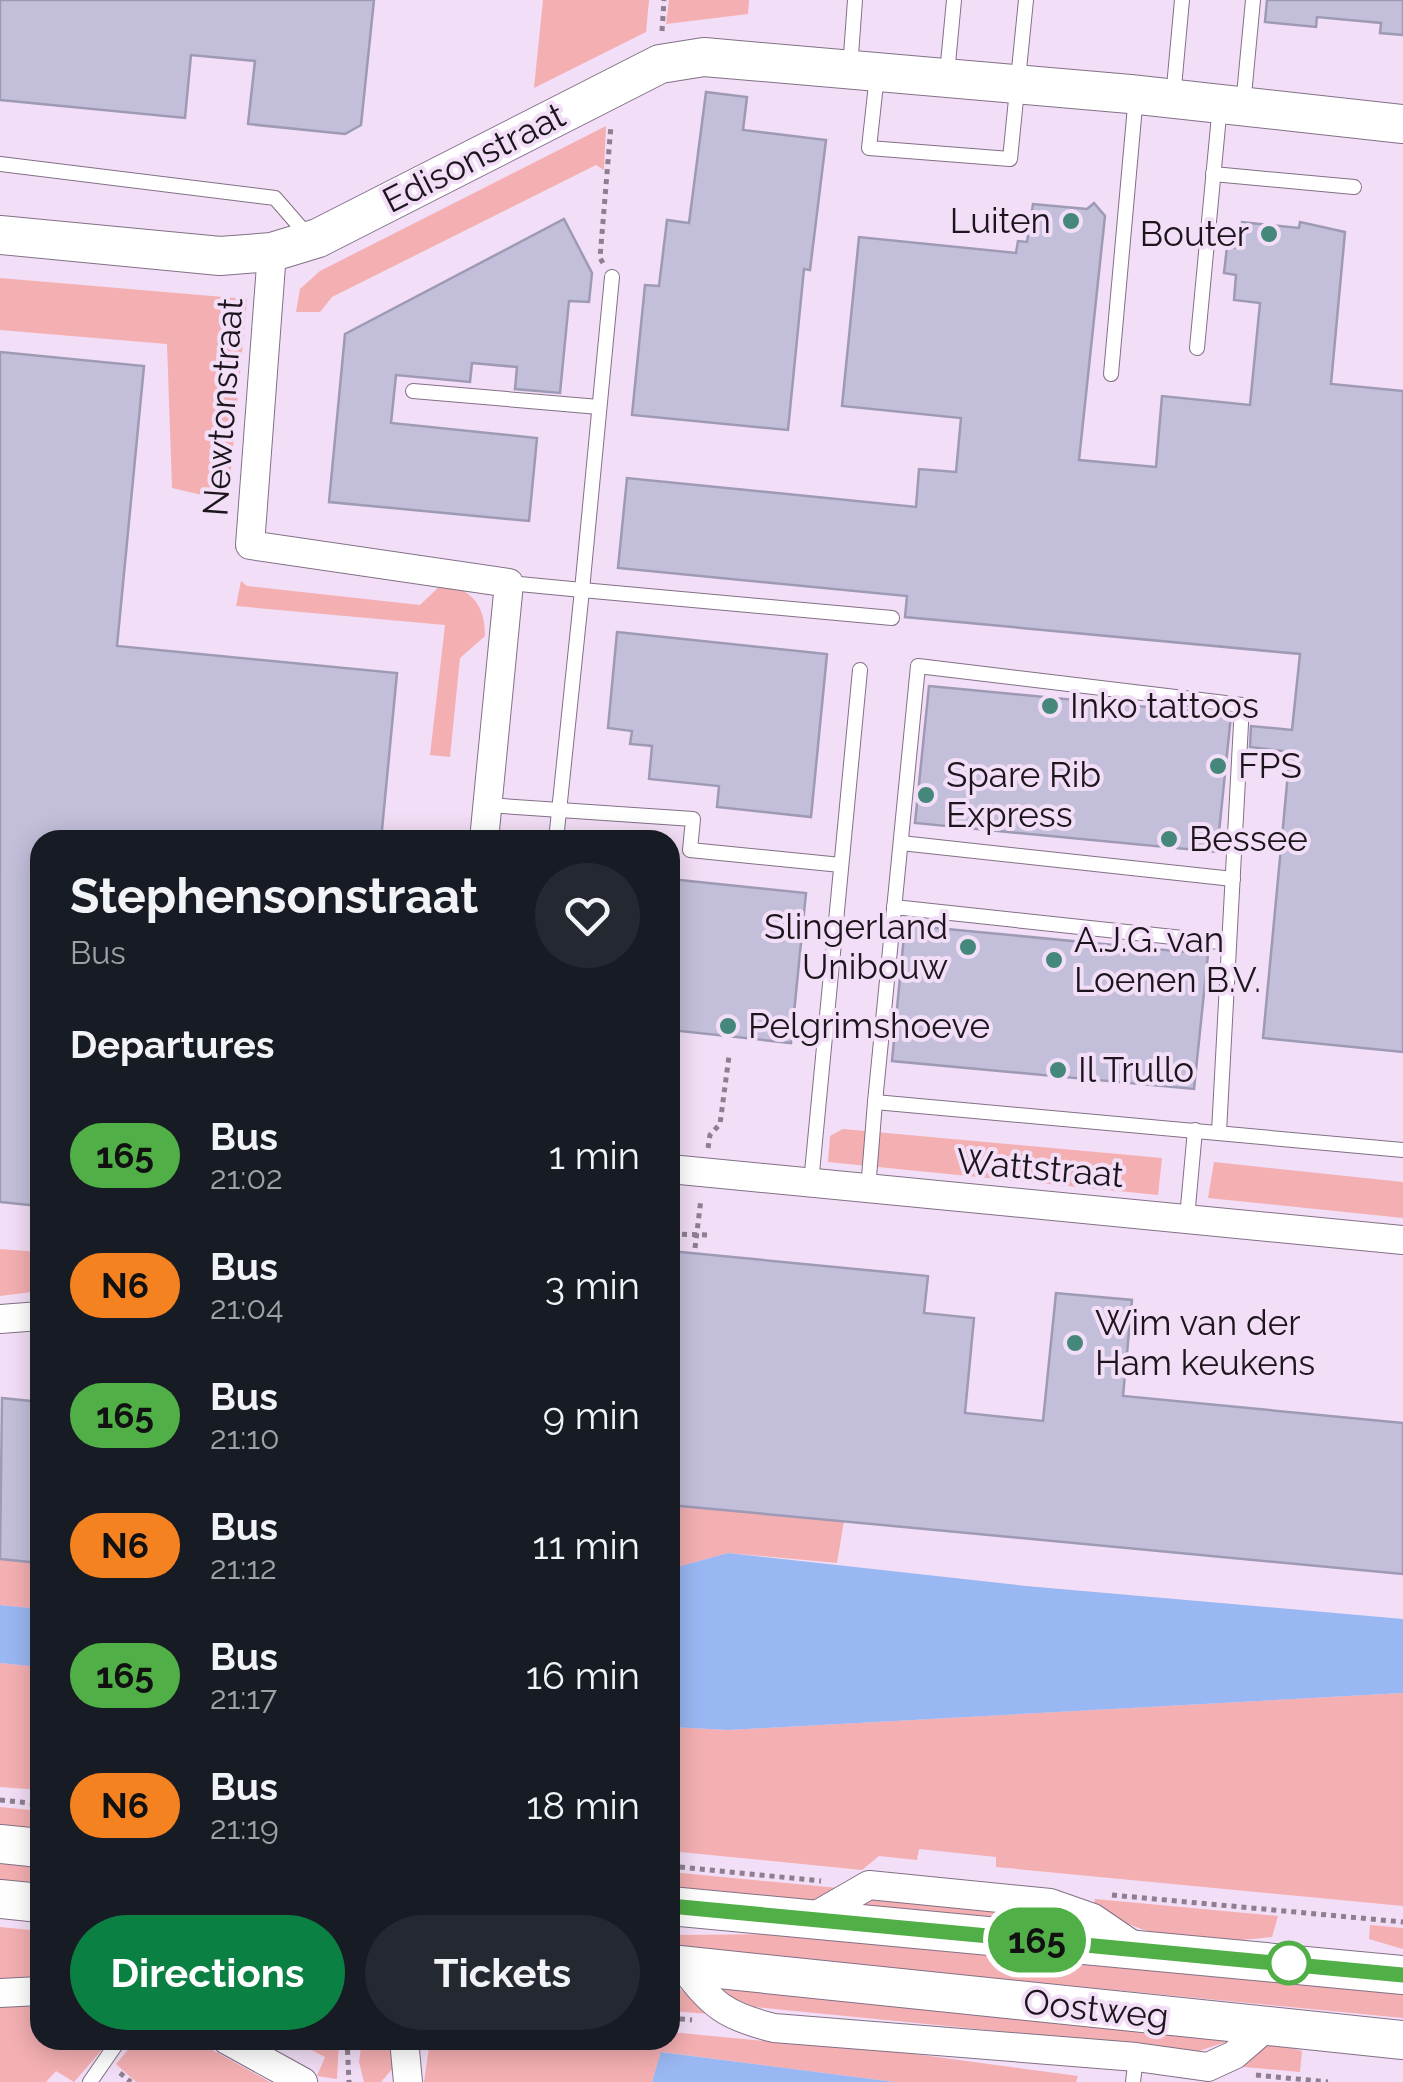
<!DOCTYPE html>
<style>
:root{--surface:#171b24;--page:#242831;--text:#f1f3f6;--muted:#9ea1a6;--accent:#0b8043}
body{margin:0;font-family:Raleway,sans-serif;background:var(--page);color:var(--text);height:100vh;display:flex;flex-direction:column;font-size:38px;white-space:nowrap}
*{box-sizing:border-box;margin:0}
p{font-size:32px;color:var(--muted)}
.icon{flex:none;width:55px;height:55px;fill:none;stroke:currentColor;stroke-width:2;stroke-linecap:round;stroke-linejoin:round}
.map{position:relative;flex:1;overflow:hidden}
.side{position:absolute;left:30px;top:830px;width:650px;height:1220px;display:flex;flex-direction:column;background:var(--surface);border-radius:30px;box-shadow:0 5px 25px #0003}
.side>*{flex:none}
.badge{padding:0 20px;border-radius:32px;font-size:35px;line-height:65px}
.map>.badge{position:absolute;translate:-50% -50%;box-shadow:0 0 0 5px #fff}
h2{padding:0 40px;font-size:38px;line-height:90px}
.round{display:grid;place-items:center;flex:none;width:105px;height:105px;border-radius:52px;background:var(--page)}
.headline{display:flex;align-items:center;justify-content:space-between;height:170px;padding:0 40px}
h1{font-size:48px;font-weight:700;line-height:75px}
.primary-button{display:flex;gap:20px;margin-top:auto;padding:20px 40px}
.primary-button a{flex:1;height:115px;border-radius:60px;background:var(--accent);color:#fff;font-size:40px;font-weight:700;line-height:115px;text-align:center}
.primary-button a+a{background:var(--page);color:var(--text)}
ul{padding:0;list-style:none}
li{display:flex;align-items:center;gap:30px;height:130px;padding:0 40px}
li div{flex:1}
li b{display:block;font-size:38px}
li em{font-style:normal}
li .badge{min-width:110px;font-weight:700;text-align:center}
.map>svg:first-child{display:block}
</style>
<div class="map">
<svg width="1403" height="2082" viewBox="0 0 1403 2082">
<rect width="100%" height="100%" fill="#f2def6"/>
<g fill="#f4afb2">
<path d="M543,0H649L646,32L534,88Z"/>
<path d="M669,0H749L748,14L666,24Z"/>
<path d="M606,126L604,170L596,165L332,297L320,312H296L300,289L320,271Z"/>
<path d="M0,278L247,299L228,501L172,488L167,344L0,330Z"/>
<path d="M241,581L247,586L420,605L442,584C472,589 485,605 485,636L460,658L450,757L430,755L445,625L236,606Z"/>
<path d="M843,1129L1162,1158L1158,1195L828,1162L830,1136Z"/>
<path d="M1214,1162L1403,1182V1218L1208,1198Z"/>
<path d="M0,1249L40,1252V1291L0,1296Z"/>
<path d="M670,1504L844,1521L837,1563L728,1553L670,1569Z"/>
<path d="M0,1559L40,1563V1609L0,1605Z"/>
<path d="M0,1663L40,1667V1790L0,1787Z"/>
<path d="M1403,1693V1906L996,1867V1857L919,1849L917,1860L879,1856L862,1870L670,1851V1727L729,1730Z"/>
<path d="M0,1807L40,1811V1831L0,1827Z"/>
<path d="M0,1856L40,1860V1886L0,1882Z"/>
<path d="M670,1872L838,1888L806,1905L670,1892Z"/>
<path d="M868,1898L1045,1908L1096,1929L854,1905Z"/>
<path d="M1095,1899L1278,1916L1272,1937C1197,1945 1160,1944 1093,1906Z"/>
<path d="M1370,1925L1403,1928V1949L1369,1939Z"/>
<path d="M0,1927L40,1931V1981L0,1983Z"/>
<path d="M800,1934L1403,1993V2018L670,1947V1935Z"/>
<path d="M670,1982L709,2009L710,2014L670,2011Z"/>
<path d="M716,1984L1235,2039L1199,2051L755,2007L722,1994Z"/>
<path d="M40,2003V2040H108L107,2044L74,2082L56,2071L46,2082H0V2004Z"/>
<path d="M670,2032L765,2041L767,2034L1078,2076L1076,2082H895L662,2052L652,2082H424L430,2040H670Z"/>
<path d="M136,2040H207V2047L270,2082H136L116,2064Z"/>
<path d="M293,2040H339L337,2079L317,2076L325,2057Z"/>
<path d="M362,2040H392L393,2068L381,2082H364L359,2062Z"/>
<path d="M1268,2041L1302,2051L1300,2072L1232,2066Z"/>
</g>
<g fill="#99b7f2">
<path d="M728,1553L1026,1586L1403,1619V1693L729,1730L670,1727V1569Z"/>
<path d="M0,1605L40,1609V1667L0,1663Z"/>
<path d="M661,2052L895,2082H652Z"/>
</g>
<g fill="#c3bfdb" stroke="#9e9ab5" stroke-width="2.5">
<path d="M0,0H374L361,125L345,134L248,124L255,61L191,55L185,118L0,100Z"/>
<path d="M1267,0H1403V35L1380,33L1381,23L1317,17L1316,27L1265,22Z"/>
<path d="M706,92L747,97L743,130L826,140L810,270L804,269L788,430L632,415L645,285L659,286L667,220L689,223Z"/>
<path d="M1094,203L1105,216L1079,460L1156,467L1162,396L1250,405L1260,303L1234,300L1236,275L1224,273L1227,247L1239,248L1242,222L1299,228L1300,222L1345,232L1331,384L1403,391V1052L1263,1038L1290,752L1250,747L1251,726L1292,730L1300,654L905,617L907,596L618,568L627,478L916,507L919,469L956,472L961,418L842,406L859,237L1016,253L1018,241L1027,242L1033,204L1087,209Z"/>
<path d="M564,219L592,273L589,302L569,301L560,393L515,389L517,367L472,363L470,382L396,375L391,423L537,438L529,521L329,502L345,334Z"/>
<path d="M0,352L144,366L117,646L397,673L381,840H40V1206L0,1202Z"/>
<path d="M617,632L827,654L811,817L717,807L719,786L649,779L652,746L630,744L632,731L608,728Z"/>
<path d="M929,686L1231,715L1217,852L915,823Z"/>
<path d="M670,879L806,893L791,1043L670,1030Z"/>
<path d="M905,925L1208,954L1194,1089L892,1061Z"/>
<path d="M670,1251L928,1276L924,1313L974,1318L965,1413L1043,1421L1056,1293L1132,1300L1123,1396L1403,1423V1574L670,1505Z"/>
<path d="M2,1398L40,1402V1563L0,1559Z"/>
</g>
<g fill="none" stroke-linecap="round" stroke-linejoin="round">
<g stroke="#827086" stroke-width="16">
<g id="lane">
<path d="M850,69L855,0"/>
<path d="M947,74L954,0"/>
<path d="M877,75L869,148L1010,159L1026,0"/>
<path d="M1173,98L1182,0"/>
<path d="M1243,106L1253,0"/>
<path d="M0,164L275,198L308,236"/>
<path d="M1213,174L1354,187"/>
<path d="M1197,348L1220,105"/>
<path d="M1111,374L1136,95"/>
<path d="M413,391L599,407"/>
<path d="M509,583L582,590L612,277"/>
<path d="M487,805L693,819L690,850L841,865"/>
<path d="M556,840L582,590L892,618"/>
<path d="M901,843L1233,879"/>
<path d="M894,907L1229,943"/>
<path d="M875,1102L918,666L1242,705L1219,1132"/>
<path d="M811,1183L860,670"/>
<path d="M868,1190L875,1102L1403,1150"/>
<path d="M1187,1218L1195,1130"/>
<path d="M90,2082L119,2040"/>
<path d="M1133,2082L1136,2057"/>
</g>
</g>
<g stroke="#827086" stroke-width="30">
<g id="street">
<path d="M272,252L250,545L509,583L484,840"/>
<path d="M670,1169L1403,1240"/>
<path d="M0,1319L40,1316"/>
<path d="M810,1919L869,1885L1050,1903L1093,1918L1137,1948"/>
<path d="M682,1965C712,2005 725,2016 774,2028L1136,2057L1208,2067L1234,2055L1269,2025"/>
<path d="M0,1993L40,1991"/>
<path d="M227,2040L303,2082"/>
<path d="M404,2040L408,2082"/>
</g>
</g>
<g stroke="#827086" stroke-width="40">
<g id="secondary">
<path d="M0,235L220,256L272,252L318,238L660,64L704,57L1130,94L1403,124"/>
<path d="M0,1844L40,1848"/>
<path d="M0,1899L40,1903"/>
<path d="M670,1906L1403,1975"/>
<path d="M670,1964L1403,2040"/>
</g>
</g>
<g stroke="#8d7f90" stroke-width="5" stroke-dasharray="5 5" stroke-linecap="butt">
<path d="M662,31L664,0"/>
<path d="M603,263L600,258L611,125"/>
<path d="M708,1148L710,1135L720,1124L729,1056"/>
<path d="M672,1234L709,1235"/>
<path d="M695,1248L701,1199"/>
<path d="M0,1800L40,1804"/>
<path d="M670,1866L821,1881"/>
<path d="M1112,1895L1403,1922"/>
<path d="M670,2018L692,2020"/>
<path d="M347,2040L349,2082"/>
<path d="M120,2073L131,2082"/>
<path d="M1256,2075L1328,2082"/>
</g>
<use href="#lane" stroke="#fff" stroke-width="14"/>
<use href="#street" stroke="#fff" stroke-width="28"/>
<use href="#secondary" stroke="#fff" stroke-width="38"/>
</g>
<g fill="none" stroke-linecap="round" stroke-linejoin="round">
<g stroke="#fff" stroke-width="22">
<path id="line" d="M670,1906L1403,1975"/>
</g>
<use href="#line" stroke="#50af46" stroke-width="15"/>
</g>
<g fill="#45887b" stroke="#f2def6" stroke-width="4">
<circle cx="1071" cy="221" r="10"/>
<circle cx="1269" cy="234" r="10"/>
<circle cx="1050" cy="706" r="10"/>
<circle cx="1218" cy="766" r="10"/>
<circle cx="926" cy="795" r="10"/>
<circle cx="1169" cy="839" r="10"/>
<circle cx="968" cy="947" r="10"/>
<circle cx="1054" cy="960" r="10"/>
<circle cx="728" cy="1026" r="10"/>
<circle cx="1058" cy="1070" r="10"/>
<circle cx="1075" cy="1343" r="10"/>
</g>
<circle fill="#fff" stroke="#50af46" stroke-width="5" cx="1289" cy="1963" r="20"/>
<g text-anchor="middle" stroke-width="8" stroke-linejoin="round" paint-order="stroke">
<g font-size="35" fill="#1c151d" stroke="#f2def6">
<text transform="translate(474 158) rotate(-27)" y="12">Edisonstraat</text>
<text transform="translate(223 407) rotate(-86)" y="12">Newtonstraat</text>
<text transform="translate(1040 1168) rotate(5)" y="12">Wattstraat</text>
<text transform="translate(1096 2009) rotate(6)" y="12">Oostweg</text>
</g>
<g font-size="35" fill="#1c151d" stroke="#f2def6" text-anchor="start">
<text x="1051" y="233" text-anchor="end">Luiten</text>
<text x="1249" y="246" text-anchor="end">Bouter</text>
<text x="1070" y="718">Inko tattoos</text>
<text x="1238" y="778">FPS</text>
<text x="946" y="787">Spare Rib<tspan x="946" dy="40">Express</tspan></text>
<text x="1189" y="851">Bessee</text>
<text x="948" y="939" text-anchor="end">Slingerland<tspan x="948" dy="40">Unibouw</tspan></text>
<text x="1074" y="952">A.J.G. van<tspan x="1074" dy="40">Loenen B.V.</tspan></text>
<text x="748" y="1038">Pelgrimshoeve</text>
<text x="1078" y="1082">Il Trullo</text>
<text x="1095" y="1335">Wim van der<tspan x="1095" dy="40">Ham keukens</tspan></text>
</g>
</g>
</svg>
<b class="badge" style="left:1037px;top:1940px;background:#50af46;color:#111">165</b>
<section class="side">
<div class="headline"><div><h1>Stephensonstraat</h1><p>Bus</p></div><a class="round"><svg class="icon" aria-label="heart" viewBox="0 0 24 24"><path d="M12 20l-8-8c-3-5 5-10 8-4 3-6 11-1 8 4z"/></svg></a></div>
<h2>Departures</h2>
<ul>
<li><span class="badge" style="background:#50af46;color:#111">165</span><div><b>Bus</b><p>21:02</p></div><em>1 min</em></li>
<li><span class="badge" style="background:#f58220;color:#111">N6</span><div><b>Bus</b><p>21:04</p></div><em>3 min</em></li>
<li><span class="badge" style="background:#50af46;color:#111">165</span><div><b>Bus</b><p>21:10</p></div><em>9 min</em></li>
<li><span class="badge" style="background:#f58220;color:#111">N6</span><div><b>Bus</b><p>21:12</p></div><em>11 min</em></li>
<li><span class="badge" style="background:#50af46;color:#111">165</span><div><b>Bus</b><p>21:17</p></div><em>16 min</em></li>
<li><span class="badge" style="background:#f58220;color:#111">N6</span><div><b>Bus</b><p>21:19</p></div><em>18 min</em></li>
</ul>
<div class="primary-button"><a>Directions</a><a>Tickets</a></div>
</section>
</div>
